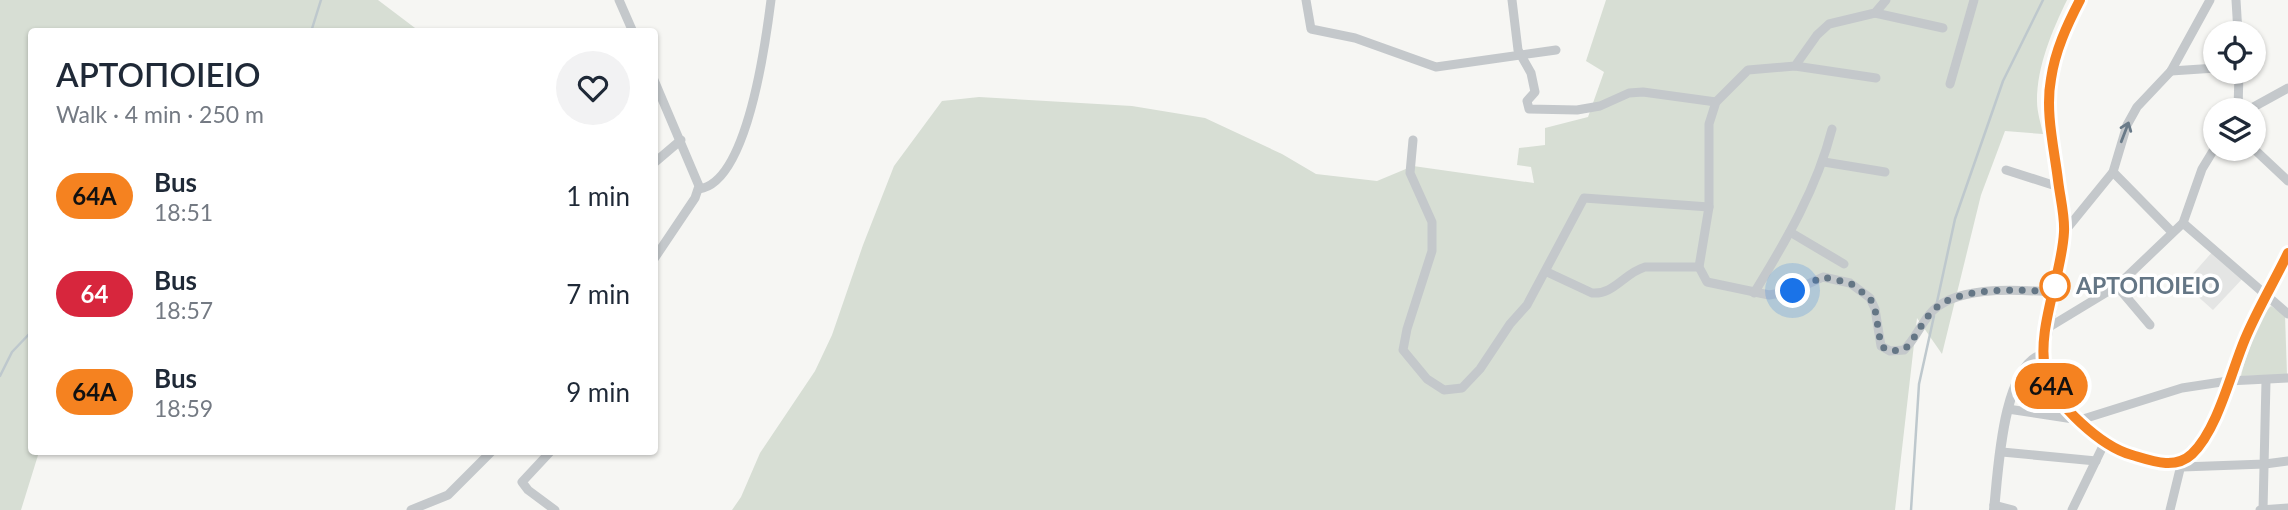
<!DOCTYPE html>
<meta charset="utf-8">
<style>
:root{--surface:#fff;--page:#f2f2f3;--text:#1f2937;--muted:#747a83}
body{margin:0;font-family:Lato,sans-serif;background:var(--page);color:var(--text);height:100vh;display:flex;flex-direction:column;font-size:26px;white-space:nowrap}
*{box-sizing:border-box;margin:0}
p{font-size:23px;color:var(--muted)}
.icon{flex:none;width:38px;height:38px;fill:none;stroke:currentColor;stroke-width:2;stroke-linecap:round;stroke-linejoin:round}
.map{position:relative;flex:1;overflow:hidden}
.side{position:absolute;left:28px;top:28px;width:630px;height:427px;display:flex;flex-direction:column;background:var(--surface);border-radius:7px;box-shadow:0 2px 5px #0004}
.side>*{flex:none}
.badge{padding:0 14px;border-radius:23px;font-size:24px;line-height:46px}
.buttons{position:absolute;left:2203px;top:21px;display:grid;gap:14px}
.buttons a{display:grid;place-items:center;width:63px;height:63px;border-radius:50%;background:var(--surface);box-shadow:0 2px 5px #0004;font-size:35px}
.you{position:absolute;width:35px;height:35px;margin:-18px;border:5px solid #fff;border-radius:50%;background:#1a73e8;box-shadow:0 0 0 10px #1a73e833}
.map>.badge{position:absolute;translate:-50% -50%;box-shadow:0 0 0 4px #fff}
.round{display:grid;place-items:center;flex:none;width:74px;height:74px;border-radius:37px;background:var(--page)}
.head{display:flex;align-items:center;justify-content:space-between;height:119px;padding:0 28px}
h1{font-size:33px;font-weight:600;line-height:52px}
ul{padding:0;list-style:none}
li{display:flex;align-items:center;gap:21px;height:98px;padding:0 28px}
li div{flex:1}
li b{display:block;font-size:26px}
li em{font-style:normal}
li .badge{min-width:77px;font-weight:700;text-align:center}
.map>svg:first-child{display:block}
</style>
<div class="map">
<svg width="2288" height="510" viewBox="0 0 2288 510">
<rect width="100%" height="100%" fill="#f6f6f3"/>
<path fill="#e4e5e4" d="M2214,250L2244,277L2213,310L2184,284Z"/>
<g fill="#d7ded4">
<path d="M0,0H378L419,31L32,32V452H39L21,510H0Z"/>
<path d="M1606,0H2067C2052,31 2037,66 2037,101C2037,112 2041,124 2043,134L2005,131L1981,195L1942,354L1917,318L1895,510H732L741,497L760,453L815,371L832,335L863,245L894,166L942,101L979,97L1132,106L1205,118L1282,154L1316,174L1377,181L1413,166L1534,183L1531,167L1517,165L1519,148L1545,145V128L1588,117L1604,72L1586,61Z"/>
<path d="M2271,306L2285,315L2287,375L2241,376C2244,360 2261,314 2271,306Z"/>
</g>
<g fill="none" stroke-linecap="round" stroke-linejoin="round">
<g stroke="#bec8cd" stroke-width="2.5">
<path d="M311,32L321,0"/>
<path d="M1937,302L1955,219L2003,81L2043,0"/>
<path d="M0,376L12,352L32,331"/>
<path d="M1911,510L1919,384L1934,316"/>
</g>
<g stroke="#c4c8cb" stroke-width="9">
<path d="M619,0L633,32"/>
<path d="M1306,0L1311,29L1355,38L1436,67L1556,50"/>
<path d="M1512,0L1518,50L1531,73L1535,92L1527,101L1529,109L1577,110L1600,106L1629,93L1643,92L1716,102"/>
<path d="M1886,0L1875,13L1829,24L1817,35L1795,66L1748,70L1716,102L1709,124V207L1699,267L1707,282L1769,295L1793,291L1823,277L1850,283L1870,298L1875,309L1881,346L1890,351L1904,350C1915,339 1920,326 1929,315C1953,284 2020,290 2054,292"/>
<path d="M2236,0L2238,33"/>
<path d="M1875,13L1943,28"/>
<path d="M1795,66L1876,78"/>
<path d="M2171,71L2216,68"/>
<path d="M654,80L699,186L695,198L654,259"/>
<path d="M1950,84L1974,0"/>
<path d="M2238,110L2239,72"/>
<path d="M2248,110L2288,88"/>
<path d="M1413,140L1410,173L1432,222V251L1407,329L1403,350L1427,379L1444,390L1462,388L1480,369L1510,324L1527,305L1584,198L1709,207"/>
<path d="M2254,149L2288,181"/>
<path d="M1824,162L1885,172"/>
<path d="M654,163L681,140"/>
<path d="M2006,170L2059,187"/>
<path d="M2113,172L2172,232"/>
<path d="M699,189C748,183 766,40 771,0"/>
<path d="M2183,223L2288,314"/>
<path d="M2065,231L2113,172L2127,125L2137,107L2171,71L2210,0"/>
<path d="M1790,232L1844,264"/>
<path d="M1547,272L1592,293C1614,295 1624,273 1645,267H1699"/>
<path d="M2117,286L2150,325"/>
<path d="M1754,293C1786,241 1817,188 1832,129"/>
<path d="M2046,329L2117,286L2183,223L2202,169L2216,146"/>
<path d="M2008,409L2080,420L2182,388L2228,381L2288,378"/>
<path d="M550,452L522,482L528,490L555,510"/>
<path d="M2002,452L2096,461"/>
<path d="M2182,467L2265,464L2288,461"/>
<path d="M1994,505L2013,510"/>
<path d="M411,510L448,495L491,452"/>
<path d="M2072,510L2104,444"/>
<path d="M2170,510L2182,461"/>
<path d="M2260,510L2288,508"/>
<path d="M2263,510L2266,381"/>
</g>
<g stroke="#c4c8cb" stroke-width="10">
<path d="M2080,0L2059,48L2050,82L2053,136L2065,231L2044,354L2049,381L2058,396L2100,440L2117,450L2164,463L2187,458L2206,436L2249,329L2288,254"/>
<path d="M1994,510C1998,474 2002,364 2044,354"/>
</g>
</g>
<defs><path id="oneway-shaft" d="M-6 0H5M1.5-3L5.5 0L1.5 3" fill="none" stroke-width="1.6" stroke-linecap="round" stroke-linejoin="round" transform="scale(1.75)"/></defs>
<use stroke="#697a88" href="#oneway-shaft" transform="translate(2125 132) rotate(-69)"/>
<g fill="none" stroke-linecap="round" stroke-linejoin="round">
<g stroke="#fff" stroke-width="16">
<path id="line" d="M2080,0C2067,25 2055,51 2051,79C2045,111 2054,148 2058,180C2060,197 2065,216 2064,232C2062,276 2035,331 2046,374C2054,404 2102,447 2132,455C2152,461 2175,470 2192,454C2218,429 2231,372 2245,339C2257,310 2274,282 2288,253"/>
</g>
<use href="#line" stroke="#f58220" stroke-width="10"/>
<path stroke="#647685" stroke-width="7" stroke-dasharray="0 12.6" d="M1793,291L1823,277L1850,283L1870,298L1875,309L1881,346L1889,351L1904,350C1915,339 1920,326 1929,315C1953,284 2020,290 2054,292L2055,286"/>
</g>
<circle fill="#fff" stroke="#f58220" stroke-width="3.5" cx="2055" cy="286" r="14"/>
<g text-anchor="middle" stroke-width="7" stroke-linejoin="round" paint-order="stroke">
<g font-size="23" font-weight="bold" fill="#647685" stroke="#fff" text-anchor="start">
<text x="2076" y="294">ΑΡΤΟΠΟΙΕΙΟ</text>
</g>
</g>
</svg>
<div class="buttons">
<a><svg class="icon" aria-label="locate" viewBox="0 0 24 24"><circle cx="12" cy="12" r="6"/><path d="M12 2v4M12 18v4M2 12h4M18 12h4"/></svg></a>
<a><svg class="icon" aria-label="layers" viewBox="0 0 24 24"><path d="M12 4l9 5-9 5-9-5zM3 14l9 5 9-5"/></svg></a>
</div>
<div class="you" style="left:1793px;top:291px"></div>
<b class="badge" style="left:2051px;top:386px;background:#f58220;color:#111">64Α</b>
<section class="side">
<div class="head"><div><h1>ΑΡΤΟΠΟΙΕΙΟ</h1><p>Walk · 4 min · 250 m</p></div><a class="round"><svg class="icon" aria-label="heart" viewBox="0 0 24 24"><path d="M12 20l-8-8c-3-5 5-10 8-4 3-6 11-1 8 4z"/></svg></a></div>
<ul>
<li><span class="badge" style="background:#f58220;color:#111">64Α</span><div><b>Bus</b><p>18:51</p></div><em>1 min</em></li>
<li><span class="badge" style="background:#d7263d;color:#fff">64</span><div><b>Bus</b><p>18:57</p></div><em>7 min</em></li>
<li><span class="badge" style="background:#f58220;color:#111">64Α</span><div><b>Bus</b><p>18:59</p></div><em>9 min</em></li>
</ul>
</section>
</div>
